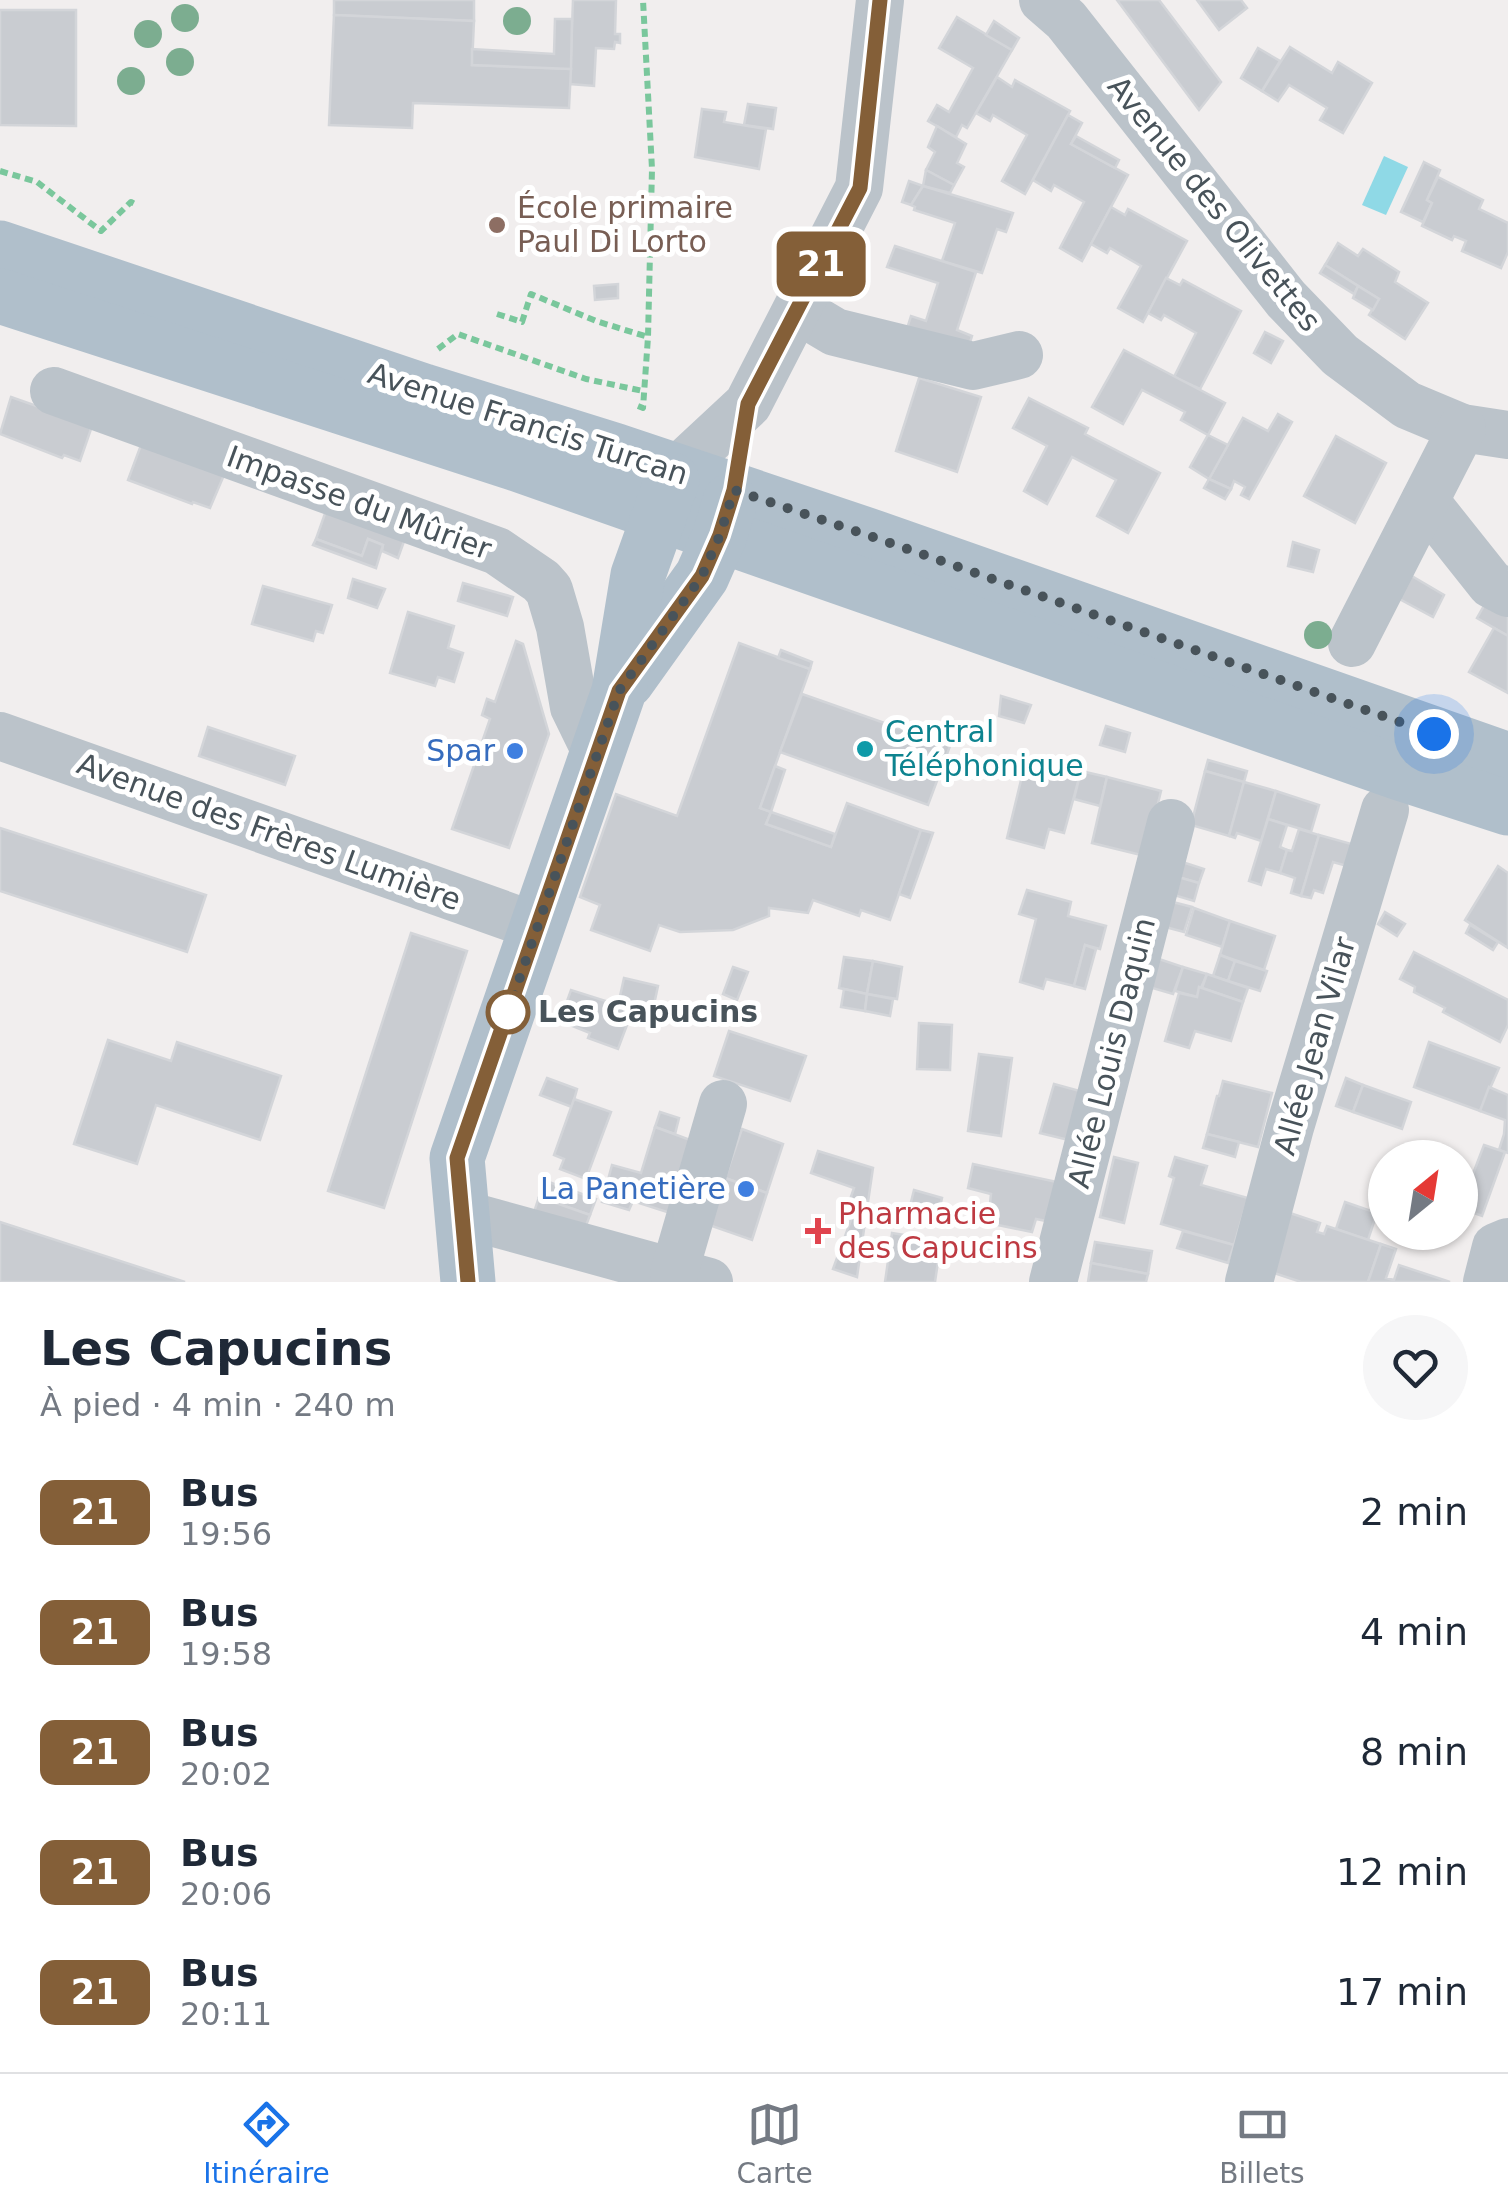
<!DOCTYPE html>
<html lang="fr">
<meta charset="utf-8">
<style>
:root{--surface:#fff;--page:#f6f6f7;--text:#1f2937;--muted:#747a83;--line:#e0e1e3;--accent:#1a73e8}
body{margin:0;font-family:"DejaVu Sans",sans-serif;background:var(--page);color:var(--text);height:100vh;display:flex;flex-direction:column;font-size:38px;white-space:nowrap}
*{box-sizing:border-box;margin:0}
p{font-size:32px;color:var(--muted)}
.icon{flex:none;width:55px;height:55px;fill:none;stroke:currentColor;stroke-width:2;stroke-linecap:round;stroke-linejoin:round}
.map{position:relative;height:1282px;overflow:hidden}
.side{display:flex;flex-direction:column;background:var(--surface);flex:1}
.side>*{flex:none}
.badge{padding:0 20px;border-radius:15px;font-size:35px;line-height:65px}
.needle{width:65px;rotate:30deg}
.fabs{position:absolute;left:1368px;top:1140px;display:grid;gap:20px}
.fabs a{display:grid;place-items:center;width:110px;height:110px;border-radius:50%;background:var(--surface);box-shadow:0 2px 8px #0004;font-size:50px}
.you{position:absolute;width:50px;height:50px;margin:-25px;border:8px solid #fff;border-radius:50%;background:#1a73e8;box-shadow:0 0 0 15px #1a73e833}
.map>.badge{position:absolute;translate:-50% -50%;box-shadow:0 0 0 5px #fff}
.round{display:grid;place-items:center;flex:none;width:105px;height:105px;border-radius:52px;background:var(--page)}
.overview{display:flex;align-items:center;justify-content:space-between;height:170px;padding:0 40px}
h1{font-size:48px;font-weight:700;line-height:75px}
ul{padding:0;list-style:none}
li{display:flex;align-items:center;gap:30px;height:120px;padding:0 40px}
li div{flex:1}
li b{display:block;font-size:38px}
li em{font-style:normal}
li .badge{min-width:110px;font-weight:700;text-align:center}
.tabs{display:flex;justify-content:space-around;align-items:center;height:140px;border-top:2px solid var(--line);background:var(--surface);font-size:28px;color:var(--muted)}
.tabs a{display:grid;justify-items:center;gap:5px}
.tabs .selected{color:var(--accent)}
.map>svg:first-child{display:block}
</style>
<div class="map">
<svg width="1508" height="1282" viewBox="0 0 1508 1282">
<rect width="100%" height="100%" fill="#f1eeee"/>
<path fill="#8fd9e6" d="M1384,156L1408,167L1386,215L1362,205Z"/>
<g fill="#c9ccd1" stroke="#d3d5d9" stroke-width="2.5">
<path d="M334,0H474V21L334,15Z"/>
<path d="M573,0H616L615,34H620V43L615,42L614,49L596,48L594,86L570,84Z"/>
<path d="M1117,0H1159L1221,82L1199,110Z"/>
<path d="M1197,0H1241L1247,8L1219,30Z"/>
<path d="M0,10H76V126L0,125Z"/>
<path d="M334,15L474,21L472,65L571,69L569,108L413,103L412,128L329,125Z"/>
<path d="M957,17L1012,50L967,128L962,125L956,137L928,121L937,105L949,112L973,68L939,48Z"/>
<path d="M555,19H572L571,69L472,65V49L554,54Z"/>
<path d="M994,21L1019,38L1012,50L986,35Z"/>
<path d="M1290,47L1332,73L1338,62L1372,83L1343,133L1320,120L1327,108L1289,85L1278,101L1262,91Z"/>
<path d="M1258,48L1280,61L1262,91L1241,78Z"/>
<path d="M997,77L1012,87L1015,80L1070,111L1025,194L1002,181L1027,135L993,115L990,121L976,113Z"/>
<path d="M748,104L776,108L773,129L744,125Z"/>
<path d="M702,109L726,112L724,122L766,129L759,169L695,157Z"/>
<path d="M1068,115L1082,123L1071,144L1128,175L1082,261L1060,248L1084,202L1054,185L1051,191L1033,180Z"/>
<path d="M937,126L966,144L957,163L964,167L954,185L926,170L935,152L928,147Z"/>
<path d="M1076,136L1119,160L1115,168L1071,144Z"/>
<path d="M1424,162L1440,170L1427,200L1432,203L1423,222L1401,212Z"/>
<path d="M926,170L954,185L950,193L923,186Z"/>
<path d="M1438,177L1483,200L1479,209L1508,223V252L1501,268L1462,251L1466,241L1454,236L1452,240L1422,226L1432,203L1427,200Z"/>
<path d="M909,181L923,186L911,205L902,202Z"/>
<path d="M923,186L1013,213L1006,232L997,229L982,273L942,261L955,223L914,210L915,207L911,205Z"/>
<path d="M1111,207L1125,215L1128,209L1187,241L1143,322L1118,308L1141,266L1110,248L1107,253L1091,244Z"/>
<path d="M1338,243L1358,256L1363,249L1399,272L1395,282L1428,303L1405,339L1369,315L1379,299L1325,265Z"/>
<path d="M895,246L976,272L957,330L972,336L967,352L906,332L911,316L926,321L938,283L887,267Z"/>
<path d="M1325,265L1358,286L1354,294L1320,273Z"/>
<path d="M1166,278L1180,285L1183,280L1241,311L1200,389L1174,377L1196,333L1164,315L1161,320L1148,313Z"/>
<path d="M618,284V298L595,300L594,286Z"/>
<path d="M1358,286L1379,299L1373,310L1353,298Z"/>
<path d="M1265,332L1283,341L1271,363L1254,353Z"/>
<path d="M1124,350L1225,403L1208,435L1181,420L1185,412L1142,390L1123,424L1092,407Z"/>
<path d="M919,378L981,397L957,472L896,451Z"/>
<path d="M11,397L76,420L91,429L80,461L64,455L62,458L0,434Z"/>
<path d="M1029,398L1088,428L1085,434L1160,473L1128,533L1097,516L1116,480L1072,457L1047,504L1024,491L1047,446L1013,428Z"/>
<path d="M1278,414L1292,422L1249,499L1241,495L1245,487L1234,481L1231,489L1209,479L1243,418L1268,431Z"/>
<path d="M1208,435L1228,445L1209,479L1190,467Z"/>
<path d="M1336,436L1386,463L1355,523L1304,496Z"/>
<path d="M141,445L224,475L210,508L193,502L192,504L128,480Z"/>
<path d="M1209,479L1231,489L1225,499L1204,488Z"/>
<path d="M328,505L407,533L398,558L382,551L383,545L368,539L362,556L316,539Z"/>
<path d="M316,539L362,556L368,539L383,545L376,568L313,545Z"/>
<path d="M1293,542L1319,550L1313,572L1288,566Z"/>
<path d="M1405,572L1444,595L1433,617L1392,595Z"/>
<path d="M353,579L385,589L377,608L348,598Z"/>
<path d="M463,583L513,597L507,616L458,601Z"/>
<path d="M263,586L332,605L323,633L316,631L313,641L252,624Z"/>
<path d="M1489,597L1508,608V636L1477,618Z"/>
<path d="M408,612L454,626L448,648L463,653L454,682L438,677L435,686L390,673Z"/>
<path d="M1494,628L1508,636V693L1469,672Z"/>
<path d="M516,641L523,644L549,734L509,848L452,829L490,719L482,715L487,699L495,702Z"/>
<path d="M739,643L810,669L760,808L771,812L766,824L831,847L847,803L921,830L890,920L861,910L859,916L813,900L808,913L769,908V916L733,930L680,932L659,925L650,951L591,930L600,905L580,897L616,794L677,816Z"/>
<path d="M781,650L812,662L810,669L778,658Z"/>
<path d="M802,694L950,746L928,805L780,752Z"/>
<path d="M1001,696L1031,705L1024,723L999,716Z"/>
<path d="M1106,726L1130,733L1125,752L1100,745Z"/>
<path d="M208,727L295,756L285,785L199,756Z"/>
<path d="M1021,756L1081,771L1064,833L1049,829L1044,848L1007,838L1022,776H1016Z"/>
<path d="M1208,760L1247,771L1244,782L1205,771Z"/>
<path d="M775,766L785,770L771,812L760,808Z"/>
<path d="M1081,771L1107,777L1100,806L1074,799Z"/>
<path d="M1205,771L1244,782L1229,836L1191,825Z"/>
<path d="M1107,777L1161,791L1145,856L1092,843Z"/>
<path d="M1244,782L1276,791L1261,841L1237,833L1235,838L1229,836Z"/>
<path d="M1276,791L1319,805L1311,832L1268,819Z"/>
<path d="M771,812L835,834L831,847L766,824Z"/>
<path d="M1268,819L1287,825L1280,847L1287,850L1280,873L1266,869L1261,885L1249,881Z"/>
<path d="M0,828L206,895L187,952L0,891Z"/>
<path d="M1299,829L1319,835L1301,896L1291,893L1295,878L1280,873L1287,850L1292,851Z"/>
<path d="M921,830L933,833L910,898L899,894Z"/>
<path d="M1319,835L1355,845L1347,866L1333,862L1323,893L1314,890L1311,898L1301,896Z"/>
<path d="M1176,860L1204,869L1199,883L1171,875Z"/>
<path d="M1498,866L1508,873V948L1465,920Z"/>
<path d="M1171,875L1199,883L1194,901L1167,893Z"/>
<path d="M1027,890L1071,902L1068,916L1106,926L1100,949L1085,945L1074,986L1046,979L1043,989L1020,982L1036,919L1019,914Z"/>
<path d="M1165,900L1192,907L1184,932L1158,925Z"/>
<path d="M1194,908L1230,921L1222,947L1186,935Z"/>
<path d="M1385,912L1405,924L1397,936L1378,924Z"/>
<path d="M1230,921L1275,936L1264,970L1220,955Z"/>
<path d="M1470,925L1498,942L1493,950L1466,933Z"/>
<path d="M411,933L467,951L384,1208L328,1191Z"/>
<path d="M1085,945L1096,949L1085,989L1074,986Z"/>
<path d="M1414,952L1508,1000V1025L1500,1042L1443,1012L1445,1008L1414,992L1415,987L1400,979Z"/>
<path d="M1220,955L1235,961L1228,981L1213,976Z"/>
<path d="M1150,956L1183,967L1173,994L1142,985Z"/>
<path d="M844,957L873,961L867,994L839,988Z"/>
<path d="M873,961L902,967L897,999L867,994Z"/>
<path d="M1235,961L1267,971L1260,991L1228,981Z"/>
<path d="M733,967L748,972L737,1000L723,994Z"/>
<path d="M1183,967L1207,974L1197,997L1175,991Z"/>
<path d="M1207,974L1248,988L1243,1002L1202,988Z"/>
<path d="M624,978L658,986L652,1014L633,1009L618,1049L588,1038L590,1033L560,1021L571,990L618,1005Z"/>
<path d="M1199,987L1243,1002L1231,1041L1195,1031L1189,1048L1165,1041L1179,993L1197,997Z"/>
<path d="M844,989L867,994L865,1011L841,1007Z"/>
<path d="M867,994L893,999L890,1016L865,1011Z"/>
<path d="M919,1023L952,1025L950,1070L917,1069Z"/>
<path d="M729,1031L806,1056L790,1101L714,1076Z"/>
<path d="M108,1040L171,1061L177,1042L281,1076L260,1140L156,1105L137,1164L74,1144Z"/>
<path d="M1429,1042L1499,1068L1480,1111L1414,1087Z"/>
<path d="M979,1054L1012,1058L1001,1136L968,1131Z"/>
<path d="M547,1078L577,1089L572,1107L540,1095Z"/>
<path d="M1346,1078L1363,1085L1353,1112L1336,1106Z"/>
<path d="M1223,1081L1272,1093L1258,1147L1207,1134L1217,1096H1219Z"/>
<path d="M1054,1084L1091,1094L1077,1142L1040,1133Z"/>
<path d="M1363,1085L1411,1102L1402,1129L1353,1112Z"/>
<path d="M1489,1087L1508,1095V1153L1499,1150L1504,1134L1505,1120L1480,1111Z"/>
<path d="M574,1099L611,1112L586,1179L560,1169L564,1159L554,1155Z"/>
<path d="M660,1112L679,1118L675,1134L655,1127Z"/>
<path d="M655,1127L693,1141L670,1213L633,1201L629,1210L602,1202L612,1165L641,1173Z"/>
<path d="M742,1129L783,1144L767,1193L725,1178Z"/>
<path d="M1207,1134L1239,1142L1235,1157L1203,1148Z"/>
<path d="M1484,1145L1505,1152L1482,1216L1460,1208V1174L1471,1179Z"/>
<path d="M818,1151L873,1168L857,1277L833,1269L851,1220L844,1217L854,1188L811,1173Z"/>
<path d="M1114,1157L1138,1163L1124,1223L1100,1217Z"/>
<path d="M1175,1157L1207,1166L1201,1185L1248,1198L1234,1245L1161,1224L1174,1178L1169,1176Z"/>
<path d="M973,1164L1066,1184L1056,1223L1036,1219L1032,1232L988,1223L991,1194L968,1188Z"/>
<path d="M725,1178L767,1193L752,1240L709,1225Z"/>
<path d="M546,1181L596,1199L590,1215L539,1197Z"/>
<path d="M914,1190L942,1198L937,1221L908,1214Z"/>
<path d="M539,1197L590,1215L584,1231L534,1212Z"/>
<path d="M1345,1202L1377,1213L1368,1240L1336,1229Z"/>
<path d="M1278,1209L1320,1223L1317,1232L1324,1234L1327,1226L1381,1244L1368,1282H1301L1262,1269Z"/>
<path d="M0,1222L185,1282H0Z"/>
<path d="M1183,1231L1234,1245L1228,1263L1177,1248Z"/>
<path d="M892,1233L941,1241L935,1282H885Z"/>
<path d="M1095,1242L1152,1251L1148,1274L1091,1263Z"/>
<path d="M1381,1244L1396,1249L1386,1278L1394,1280L1399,1265L1450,1282H1368Z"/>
<path d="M1091,1263L1148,1274L1146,1282H1088Z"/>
</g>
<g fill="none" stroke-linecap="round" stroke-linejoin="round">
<g stroke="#7ac79c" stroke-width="6" stroke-dasharray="8 5" stroke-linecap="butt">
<path d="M0,171L37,182L101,231L131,202L135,204"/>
<path d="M497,314L522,322L531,294L596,321L648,337"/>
<path d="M438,349L458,334L586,379L643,391"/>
<path d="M638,406L643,408L648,337L652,169L643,0"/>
</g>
<g stroke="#bbc3ca" stroke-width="48">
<path d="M1043,0L1066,20L1286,299L1340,355L1407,405L1462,428L1508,435"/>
<path d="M798,310L835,332L973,366L1019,355"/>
<path d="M54,391L497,551L541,581L549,590L560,627L574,707L598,756"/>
<path d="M676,471L748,404L859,188L880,0"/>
<path d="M1425,501L1491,584L1508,593"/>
<path d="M1352,643L1462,428"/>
<path d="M0,736L538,927"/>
<path d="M462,1214L709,1282"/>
<path d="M674,1273L723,1104"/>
<path d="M1053,1282L1171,823"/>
<path d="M1249,1282L1290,1127L1385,810"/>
<path d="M1487,1282L1496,1247L1508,1242"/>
</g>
<g stroke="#b0bfcb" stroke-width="55">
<path d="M0,248L424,391L617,451L876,538L1508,760"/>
<path d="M0,296L511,462L1397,772L1508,808"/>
<path d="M627,681L702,576L720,535L730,501"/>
<path d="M468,1282L457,1158L619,691L638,575L672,480"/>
</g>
</g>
<g fill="#7cad90">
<circle cx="185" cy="18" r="14"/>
<circle cx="517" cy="21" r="14"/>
<circle cx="148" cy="34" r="14"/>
<circle cx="180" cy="62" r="14"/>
<circle cx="131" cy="81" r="14"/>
<circle cx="1318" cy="635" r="14"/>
</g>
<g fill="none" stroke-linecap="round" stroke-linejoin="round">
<g stroke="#fff" stroke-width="22">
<path id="line" d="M468,1282L457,1158L619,691L702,576L720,535L734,490L748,404L860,188L880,0"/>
</g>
<use href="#line" stroke="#845f38" stroke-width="15"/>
<path stroke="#48535a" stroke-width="10" stroke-dasharray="0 18" d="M508,1012L619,691L702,576L720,535L734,490L876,538L1434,734"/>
</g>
<circle fill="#8d6e63" stroke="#fff" stroke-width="4" cx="497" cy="225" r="10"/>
<circle fill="#0f9aa8" stroke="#fff" stroke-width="4" cx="865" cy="749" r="10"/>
<g fill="#3f7fe0" stroke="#fff" stroke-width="4">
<circle cx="515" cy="751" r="10"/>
<circle cx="746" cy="1189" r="10"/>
</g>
<circle fill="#fff" stroke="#845f38" stroke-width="5" cx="508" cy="1012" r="20"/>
<path fill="#e0444e" stroke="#fff" stroke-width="4" d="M813 1216h10v10h10v10h-10v10h-10v-10h-10v-10h10z"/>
<g text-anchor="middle" stroke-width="10" stroke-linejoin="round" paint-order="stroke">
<g font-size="30" fill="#48535a" stroke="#fff">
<text transform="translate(1214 204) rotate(51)" y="10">Avenue des Olivettes</text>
<text transform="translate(528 424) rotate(18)" y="10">Avenue Francis Turcan</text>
<text transform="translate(359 503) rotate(20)" y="10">Impasse du Mûrier</text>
<text transform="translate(269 832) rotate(20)" y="10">Avenue des Frères Lumière</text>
<text transform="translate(1315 1046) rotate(-74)" y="10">Allée Jean Vilar</text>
<text transform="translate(1112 1053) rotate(-76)" y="10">Allée Louis Daquin</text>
</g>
<g font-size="30" fill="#785e54" stroke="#fff" text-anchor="start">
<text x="517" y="218">École primaire<tspan x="517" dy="34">Paul Di Lorto</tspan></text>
</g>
<g font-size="30" fill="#0d838f" stroke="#fff" text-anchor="start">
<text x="885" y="742">Central<tspan x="885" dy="34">Téléphonique</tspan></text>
</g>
<g font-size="30" fill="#366cbe" stroke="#fff" text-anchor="end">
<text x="495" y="761">Spar</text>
<text x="726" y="1199">La Panetière</text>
</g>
<g font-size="30" font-weight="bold" fill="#48535a" stroke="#fff" text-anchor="start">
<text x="538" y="1022">Les Capucins</text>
</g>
<g font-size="30" fill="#be3a42" stroke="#fff" text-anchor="start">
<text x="838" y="1224">Pharmacie<tspan x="838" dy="34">des Capucins</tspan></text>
</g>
</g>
</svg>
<div class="fabs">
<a><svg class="needle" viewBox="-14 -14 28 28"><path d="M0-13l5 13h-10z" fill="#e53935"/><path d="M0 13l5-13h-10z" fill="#747a83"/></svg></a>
</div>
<div class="you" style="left:1434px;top:734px"></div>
<b class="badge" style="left:821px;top:264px;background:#845f38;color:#fff">21</b>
</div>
<section class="side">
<div class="overview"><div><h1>Les Capucins</h1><p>À pied · 4 min · 240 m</p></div><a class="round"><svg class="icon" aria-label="heart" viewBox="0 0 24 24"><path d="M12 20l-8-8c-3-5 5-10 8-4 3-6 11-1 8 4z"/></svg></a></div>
<ul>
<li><span class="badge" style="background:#845f38;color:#fff">21</span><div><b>Bus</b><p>19:56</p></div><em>2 min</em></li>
<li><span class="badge" style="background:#845f38;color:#fff">21</span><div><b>Bus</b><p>19:58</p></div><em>4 min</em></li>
<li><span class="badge" style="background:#845f38;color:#fff">21</span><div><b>Bus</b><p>20:02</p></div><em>8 min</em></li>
<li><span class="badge" style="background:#845f38;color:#fff">21</span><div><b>Bus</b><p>20:06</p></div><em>12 min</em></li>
<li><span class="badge" style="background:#845f38;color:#fff">21</span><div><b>Bus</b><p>20:11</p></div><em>17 min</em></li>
</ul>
</section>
<nav class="tabs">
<a class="selected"><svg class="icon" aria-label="directions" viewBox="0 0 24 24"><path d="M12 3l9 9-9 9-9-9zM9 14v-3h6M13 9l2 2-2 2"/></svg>Itinéraire</a>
<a><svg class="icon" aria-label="map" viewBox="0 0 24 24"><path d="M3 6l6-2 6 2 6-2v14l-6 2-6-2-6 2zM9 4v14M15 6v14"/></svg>Carte</a>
<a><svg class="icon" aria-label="tickets" viewBox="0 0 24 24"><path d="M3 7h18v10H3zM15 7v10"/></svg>Billets</a>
</nav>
